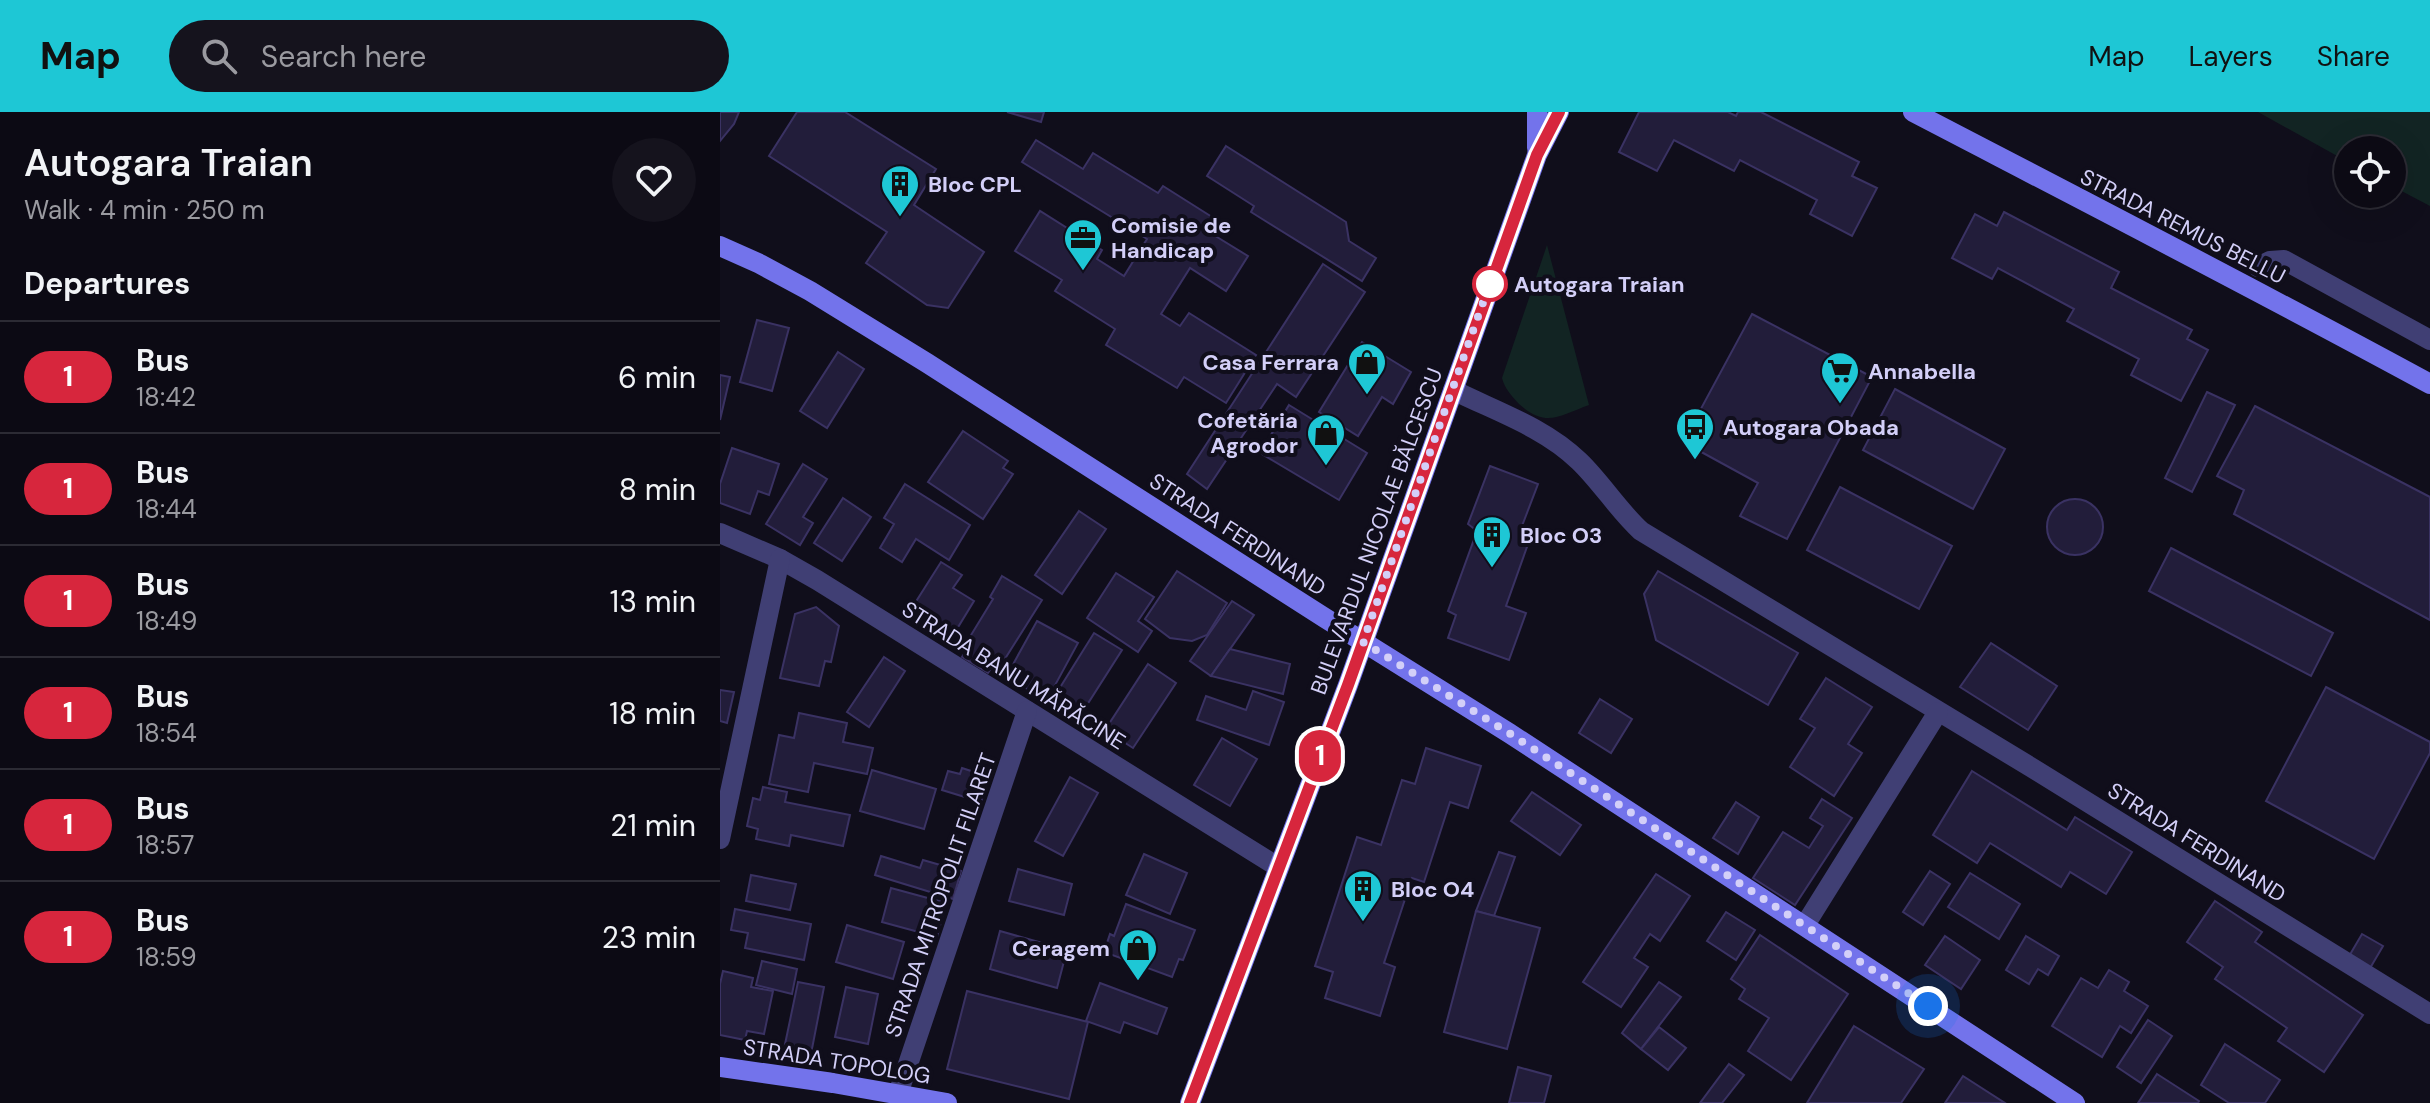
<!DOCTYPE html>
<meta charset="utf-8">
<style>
:root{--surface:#0c0a14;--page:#15131d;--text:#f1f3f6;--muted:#9a9aa0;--line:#2c2b34;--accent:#1ec7d5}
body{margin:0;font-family:"DM Sans",sans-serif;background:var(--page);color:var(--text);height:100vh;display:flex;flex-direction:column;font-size:30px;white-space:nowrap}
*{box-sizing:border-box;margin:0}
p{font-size:26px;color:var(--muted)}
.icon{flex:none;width:44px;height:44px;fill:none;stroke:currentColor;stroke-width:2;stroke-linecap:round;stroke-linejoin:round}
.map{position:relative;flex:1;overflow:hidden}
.details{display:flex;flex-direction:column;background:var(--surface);width:720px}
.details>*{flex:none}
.badge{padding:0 16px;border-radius:26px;font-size:28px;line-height:52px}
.fabs{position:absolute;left:1614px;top:24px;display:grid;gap:16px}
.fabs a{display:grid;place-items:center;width:72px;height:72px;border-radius:50%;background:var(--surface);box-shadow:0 8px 32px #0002,0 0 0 2px var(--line);font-size:40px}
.you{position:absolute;width:40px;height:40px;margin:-20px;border:6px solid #fff;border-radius:50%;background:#1a73e8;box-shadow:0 0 0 12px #1a73e833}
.map>.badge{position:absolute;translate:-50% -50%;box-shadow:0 0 0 4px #fff}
h2{padding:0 24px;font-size:30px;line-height:72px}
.round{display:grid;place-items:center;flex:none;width:84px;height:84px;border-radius:42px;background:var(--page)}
.summary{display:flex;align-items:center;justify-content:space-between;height:136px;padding:0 24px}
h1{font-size:38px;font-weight:600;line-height:60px}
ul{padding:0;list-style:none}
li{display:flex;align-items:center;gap:24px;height:112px;padding:0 24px;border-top:2px solid var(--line)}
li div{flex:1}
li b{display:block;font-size:30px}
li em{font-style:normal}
li .badge{min-width:88px;font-weight:700;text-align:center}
header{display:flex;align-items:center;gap:48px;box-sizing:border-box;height:112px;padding:0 40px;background:var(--accent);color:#111}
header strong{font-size:38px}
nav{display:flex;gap:44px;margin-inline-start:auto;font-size:28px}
.search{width:560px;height:72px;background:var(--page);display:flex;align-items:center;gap:20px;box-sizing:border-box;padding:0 28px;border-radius:44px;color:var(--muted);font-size:30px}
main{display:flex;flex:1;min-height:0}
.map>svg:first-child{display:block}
</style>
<header>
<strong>Map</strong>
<div class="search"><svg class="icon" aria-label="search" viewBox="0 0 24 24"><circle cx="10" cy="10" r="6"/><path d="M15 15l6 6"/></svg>Search here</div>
<nav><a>Map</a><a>Layers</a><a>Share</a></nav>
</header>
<main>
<section class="details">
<div class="summary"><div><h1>Autogara Traian</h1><p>Walk · 4 min · 250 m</p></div><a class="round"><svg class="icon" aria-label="heart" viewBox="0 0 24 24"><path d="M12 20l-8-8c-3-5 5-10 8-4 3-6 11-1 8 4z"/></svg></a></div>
<h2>Departures</h2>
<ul>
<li><span class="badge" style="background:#d7263d;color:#fff">1</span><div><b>Bus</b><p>18:42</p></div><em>6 min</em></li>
<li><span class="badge" style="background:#d7263d;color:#fff">1</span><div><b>Bus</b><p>18:44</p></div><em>8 min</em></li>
<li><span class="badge" style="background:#d7263d;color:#fff">1</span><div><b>Bus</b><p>18:49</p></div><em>13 min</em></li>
<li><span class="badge" style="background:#d7263d;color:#fff">1</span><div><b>Bus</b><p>18:54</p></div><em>18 min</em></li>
<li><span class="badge" style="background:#d7263d;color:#fff">1</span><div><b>Bus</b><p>18:57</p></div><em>21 min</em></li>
<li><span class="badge" style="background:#d7263d;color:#fff">1</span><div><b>Bus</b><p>18:59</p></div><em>23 min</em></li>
</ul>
</section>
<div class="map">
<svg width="1710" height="991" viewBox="0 0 1710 991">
<rect width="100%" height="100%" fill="#100e1b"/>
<g fill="#122423">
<path d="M1538,0H1710V94L1672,74V38H1628V50Z"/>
<path d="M827,133L869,293C839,304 826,316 799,292C791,283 785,277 782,266Z"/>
</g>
<g fill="#221d3a" stroke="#3a3263" stroke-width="2">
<path d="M0,0H19L14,12L0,29Z"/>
<path d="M77,0H125L216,57L194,93L264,140L228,196L207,193L146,151L167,120L49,44Z"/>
<path d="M287,0H324L321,10Z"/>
<path d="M919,0H1008L1016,4L1018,0H1041L1139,50L1132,64L1157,76L1132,124L1090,102L1097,88L1020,48L1014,59L954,28L937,59L899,40Z"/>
<path d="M316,28L363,57L373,41L438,81L443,74L492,105L484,117L528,144L506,179L470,156L441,202L460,214L469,201L536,243L506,291L464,265L457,276L386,233L395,217L335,179L342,168L295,139L320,99L382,138L377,147L404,164L427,127L302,50Z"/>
<path d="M506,34L626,110L629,129L656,146L642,169L531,100L534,94L487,64Z"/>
<path d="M1284,100L1399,160L1391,176L1472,218L1467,227L1488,238L1461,289L1411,263L1419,247L1347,209L1354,197L1278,156L1272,167L1232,146L1255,102L1277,114Z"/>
<path d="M603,152L645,180L576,285L557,272L487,377L467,362Z"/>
<path d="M1032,202L1152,265L1067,427L1020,404L1038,371L963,330Z"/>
<path d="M37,208L69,216L52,279L20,270Z"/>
<path d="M642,230L691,260L673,292L662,285L638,324L599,300Z"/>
<path d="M118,240L144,257L107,316L80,299Z"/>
<path d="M0,263L10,265L0,308Z"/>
<path d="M1175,277L1285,337L1253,397L1143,338Z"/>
<path d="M1487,280L1515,293L1472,380L1445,366Z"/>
<path d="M569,293L647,341L619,388L540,341Z"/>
<path d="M1535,294L1710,385V508L1514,402L1524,378L1497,364Z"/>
<path d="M243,319L288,349L283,356L293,362L263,407L208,370Z"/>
<path d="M12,336L59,352L49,383L38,379L30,402L0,391V372Z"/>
<path d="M83,352L107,367L83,405L93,411L80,433L46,412Z"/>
<path d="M770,354L818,372L802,414L813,418L786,494L806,501L789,548L728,526L736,503L728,499L757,419L748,412Z"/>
<path d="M185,372L250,413L229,448L196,427L182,450L160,436L174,412L164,406Z"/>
<path d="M1120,375L1232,434L1199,497L1087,438Z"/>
<path d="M123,386L151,405L122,449L94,431Z"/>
<circle cx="1355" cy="415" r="28"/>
<path d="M359,399L386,417L342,482L315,463Z"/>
<path d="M1451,436L1613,521L1591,564L1429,479Z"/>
<path d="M221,450L242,463L233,476L254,489L232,525L190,499Z"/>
<path d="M457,459L507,491L487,523L472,529L450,526L425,507Z"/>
<path d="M938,459L1078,541L1048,593L936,528L924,482Z"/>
<path d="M396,461L434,485L418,509L432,519L418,540L367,506Z"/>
<path d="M282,464L322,488L283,550L277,547L268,561L242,545L252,530L248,528L273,487L270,485Z"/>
<path d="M512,489L534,503L491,564L470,549Z"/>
<path d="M96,495L119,514L111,550L105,549L99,574L60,566L75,502Z"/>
<path d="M317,509L358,531L327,588L286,565Z"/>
<path d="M374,521L402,538L358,607L331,590Z"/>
<path d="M1271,531L1337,574L1308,618L1240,575Z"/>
<path d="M510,537L570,552L563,582L491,564Z"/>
<path d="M164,545L185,559L149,615L127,600Z"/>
<path d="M428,552L456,571L413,636L385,618Z"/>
<path d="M1106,566L1152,595L1128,632L1142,641L1114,684L1070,655L1095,616L1080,607Z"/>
<path d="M1606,575L1710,630V641L1654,747L1546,689Z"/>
<path d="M0,578L14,580L7,611L0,609Z"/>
<path d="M533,579L564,590L549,633L477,608L486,584L526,598Z"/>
<path d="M880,587L912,607L891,641L859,621Z"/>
<path d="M79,601L127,611L123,630L153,636L147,662L94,651L88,680L49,672L59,623L74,626Z"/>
<path d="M502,626L537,647L510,694L474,673Z"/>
<path d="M706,636L761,654L748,696L730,690L704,770L692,766L664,851L675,855L660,904L605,886L613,860L595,854L637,725L661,733L682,668L695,672Z"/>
<path d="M242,656L260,662L258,668L267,671L261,690L222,678L228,659L240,662Z"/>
<path d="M152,658L216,677L204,717L140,699Z"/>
<path d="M1252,659L1347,718L1355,705L1412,740L1386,782L1350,760L1341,775L1270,731L1257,751L1213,723Z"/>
<path d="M350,665L378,681L343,744L315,729Z"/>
<path d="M43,675L67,680L65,690L130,703L123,734L71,723L69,734L36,727L38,717L27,714L33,686L40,688Z"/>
<path d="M812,680L861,713L840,743L791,709Z"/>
<path d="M1102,687L1132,706L1075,793L1033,766L1063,720L1089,736L1103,714L1090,706Z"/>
<path d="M1016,690L1039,705L1018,742L993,726Z"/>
<path d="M779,740L795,745L774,804L756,799Z"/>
<path d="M424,742L467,761L450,802L406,783Z"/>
<path d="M161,744L200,756L203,748L241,759L233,787L155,763Z"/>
<path d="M298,757L352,772L344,803L289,789Z"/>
<path d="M1210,759L1230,772L1203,813L1183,800Z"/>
<path d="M1250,761L1300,792L1279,827L1228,795Z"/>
<path d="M936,762L970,784L940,829L930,822L914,846L928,855L901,895L863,870Z"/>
<path d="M31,763L76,772L70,798L26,789Z"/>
<path d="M171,776L226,791L217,825L162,810Z"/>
<path d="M1495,789L1542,820L1535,830L1643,903L1604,960L1558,929L1567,916L1495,867L1503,855L1467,830Z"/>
<path d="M406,792L475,818L463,848L459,847L452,865L384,840L390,822L394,824Z"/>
<path d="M15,797L91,812L84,848L25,836L28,821L11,818Z"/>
<path d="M756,799L820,816L787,937L724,920Z"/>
<path d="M1006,800L1035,818L1016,848L987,829Z"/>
<path d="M127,813L184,830L173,867L116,850Z"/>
<path d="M280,819L347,838L337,876L270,857Z"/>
<path d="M1642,822L1663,834L1649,858L1628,846Z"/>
<path d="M1040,823L1128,882L1071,968L1028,939L1049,906L1019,887L1025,877L1011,867Z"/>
<path d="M1225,824L1260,848L1241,877L1205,853Z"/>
<path d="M1306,824L1339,844L1328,863L1318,857L1309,872L1286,858Z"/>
<path d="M42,849L77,857L72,882L36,873Z"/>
<path d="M1389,858L1409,870L1404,879L1428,894L1411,921L1400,914L1382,945L1332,914L1361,866L1378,876Z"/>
<path d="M3,859L33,866L31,875L53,879L44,922L27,919L25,928L0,923V872Z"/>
<path d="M78,870L104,875L91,942L64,937Z"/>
<path d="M939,870L961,885L921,937L902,921Z"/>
<path d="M380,871L447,896L437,922L404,910L400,921L366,909Z"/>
<path d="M126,875L158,882L148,932L115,925Z"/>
<path d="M247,879L368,910L349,987L227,957Z"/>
<path d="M1428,908L1452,924L1421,971L1397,955Z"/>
<path d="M1134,914L1204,957L1181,991H1087Z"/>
<path d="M939,915L966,936L948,958L921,937Z"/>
<path d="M1505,932L1560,968L1545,991H1509L1481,973Z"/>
<path d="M1009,952L1024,963L1002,991H980Z"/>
<path d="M798,955L831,964L824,991H789Z"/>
<path d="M1437,962L1479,989L1478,991H1418Z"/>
<path d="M1243,964L1285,991H1225Z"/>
</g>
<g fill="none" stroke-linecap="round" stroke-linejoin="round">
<g stroke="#403f74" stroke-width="20">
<path d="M1538,155L1550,149L1564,148L1710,228"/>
<path d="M733,278C775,299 824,315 859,349C881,370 898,398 921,419L1309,654L1710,902"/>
<path d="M0,421L60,447L97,468L558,755"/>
<path d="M0,727L60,447"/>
<path d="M1085,813L1218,600"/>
<path d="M178,982L307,599"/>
</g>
<g stroke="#7373eb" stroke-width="20">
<path d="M817,0V36"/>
<path d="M1193,0C1366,90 1539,179 1710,272"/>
<path d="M0,134L40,152L90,179L207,251L605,506L789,621L1355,991"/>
<path d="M0,955L113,971L227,991"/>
<path d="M470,991L628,573L817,43L839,0"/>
</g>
</g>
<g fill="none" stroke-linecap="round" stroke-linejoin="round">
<g stroke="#fff" stroke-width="18">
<path id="line" d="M470,991L628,573L817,43L839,0"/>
</g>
<use href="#line" stroke="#d7263d" stroke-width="12"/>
<path stroke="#d3cff8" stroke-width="8" stroke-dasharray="0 14.4" d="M770,172L771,168L643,530L789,621L1208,894"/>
</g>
<defs>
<g id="building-pin" transform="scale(2)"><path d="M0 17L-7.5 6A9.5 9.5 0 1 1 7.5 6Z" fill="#1ec7d5" stroke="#100e1b"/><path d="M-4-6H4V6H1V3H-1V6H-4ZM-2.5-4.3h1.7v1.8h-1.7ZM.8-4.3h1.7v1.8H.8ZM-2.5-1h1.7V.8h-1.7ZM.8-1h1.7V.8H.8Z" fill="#111"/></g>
<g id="office-pin" transform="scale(2)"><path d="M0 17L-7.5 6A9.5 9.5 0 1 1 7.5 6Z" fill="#1ec7d5" stroke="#100e1b"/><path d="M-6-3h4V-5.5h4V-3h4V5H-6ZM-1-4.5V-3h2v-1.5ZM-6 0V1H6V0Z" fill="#111"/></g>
<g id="shop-pin" transform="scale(2)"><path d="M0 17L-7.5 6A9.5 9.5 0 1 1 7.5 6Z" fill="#1ec7d5" stroke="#100e1b"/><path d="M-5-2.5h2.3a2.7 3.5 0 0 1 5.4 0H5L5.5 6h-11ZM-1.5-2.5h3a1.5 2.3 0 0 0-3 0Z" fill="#111"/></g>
<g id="supermarket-pin" transform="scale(2)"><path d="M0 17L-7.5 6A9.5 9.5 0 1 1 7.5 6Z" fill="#1ec7d5" stroke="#100e1b"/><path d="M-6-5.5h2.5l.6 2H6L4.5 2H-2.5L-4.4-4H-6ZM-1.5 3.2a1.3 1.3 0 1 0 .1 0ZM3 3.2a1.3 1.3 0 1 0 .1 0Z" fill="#111"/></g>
<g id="bus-pin" transform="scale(2)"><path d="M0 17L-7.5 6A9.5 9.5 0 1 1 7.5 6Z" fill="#1ec7d5" stroke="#100e1b"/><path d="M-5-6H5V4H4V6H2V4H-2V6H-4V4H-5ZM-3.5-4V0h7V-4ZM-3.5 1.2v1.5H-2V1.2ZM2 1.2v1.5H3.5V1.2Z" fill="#111"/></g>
</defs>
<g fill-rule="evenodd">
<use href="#building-pin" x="180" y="72"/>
<use href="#office-pin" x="363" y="126"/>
<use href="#shop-pin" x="647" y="250"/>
<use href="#supermarket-pin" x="1120" y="259"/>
<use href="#bus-pin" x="975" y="315"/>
<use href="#shop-pin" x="606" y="321"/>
<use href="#building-pin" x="772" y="423"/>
<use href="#building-pin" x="643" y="777"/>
<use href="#shop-pin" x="418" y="836"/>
</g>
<circle fill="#fff" stroke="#d7263d" stroke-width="4" cx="770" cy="172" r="16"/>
<g text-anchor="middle" stroke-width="8" stroke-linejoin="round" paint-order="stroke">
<g font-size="22" font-weight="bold" fill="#d3cff8" stroke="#100e1b" text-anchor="start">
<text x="208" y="80">Bloc CPL</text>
<text x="391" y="121">Comisie de<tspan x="391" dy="25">Handicap</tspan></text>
<text x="619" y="258" text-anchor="end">Casa Ferrara</text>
<text x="1148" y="267">Annabella</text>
<text x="578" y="316" text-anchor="end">Cofetăria<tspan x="578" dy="25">Agrodor</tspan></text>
<text x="1003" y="323">Autogara Obada</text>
<text x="800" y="431">Bloc O3</text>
<text x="671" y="785">Bloc O4</text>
<text x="390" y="844" text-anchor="end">Ceragem</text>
</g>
<g font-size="22" fill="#d3cff8" stroke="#100e1b">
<text transform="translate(1463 114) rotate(27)" y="8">STRADA REMUS BELLU</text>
<text transform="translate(656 419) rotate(-70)" y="8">BULEVARDUL NICOLAE BĂLCESCU</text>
<text transform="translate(518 422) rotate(33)" y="8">STRADA FERDINAND</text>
<text transform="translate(294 563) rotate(32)" y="8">STRADA BANU MĂRĂCINE</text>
<text transform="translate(1477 730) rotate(32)" y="8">STRADA FERDINAND</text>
<text transform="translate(220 783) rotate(-71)" y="8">STRADA MITROPOLIT FILARET</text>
<text transform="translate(117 949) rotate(9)" y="8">STRADA TOPOLOG</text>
</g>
<g font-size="22" font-weight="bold" fill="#d3cff8" stroke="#100e1b" text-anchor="start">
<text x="794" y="180">Autogara Traian</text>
</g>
</g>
</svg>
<div class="fabs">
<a><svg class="icon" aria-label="locate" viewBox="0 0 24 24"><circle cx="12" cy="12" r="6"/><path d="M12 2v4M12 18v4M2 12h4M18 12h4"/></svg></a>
</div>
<div class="you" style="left:1208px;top:894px"></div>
<b class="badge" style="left:600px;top:644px;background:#d7263d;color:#fff">1</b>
</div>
</main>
